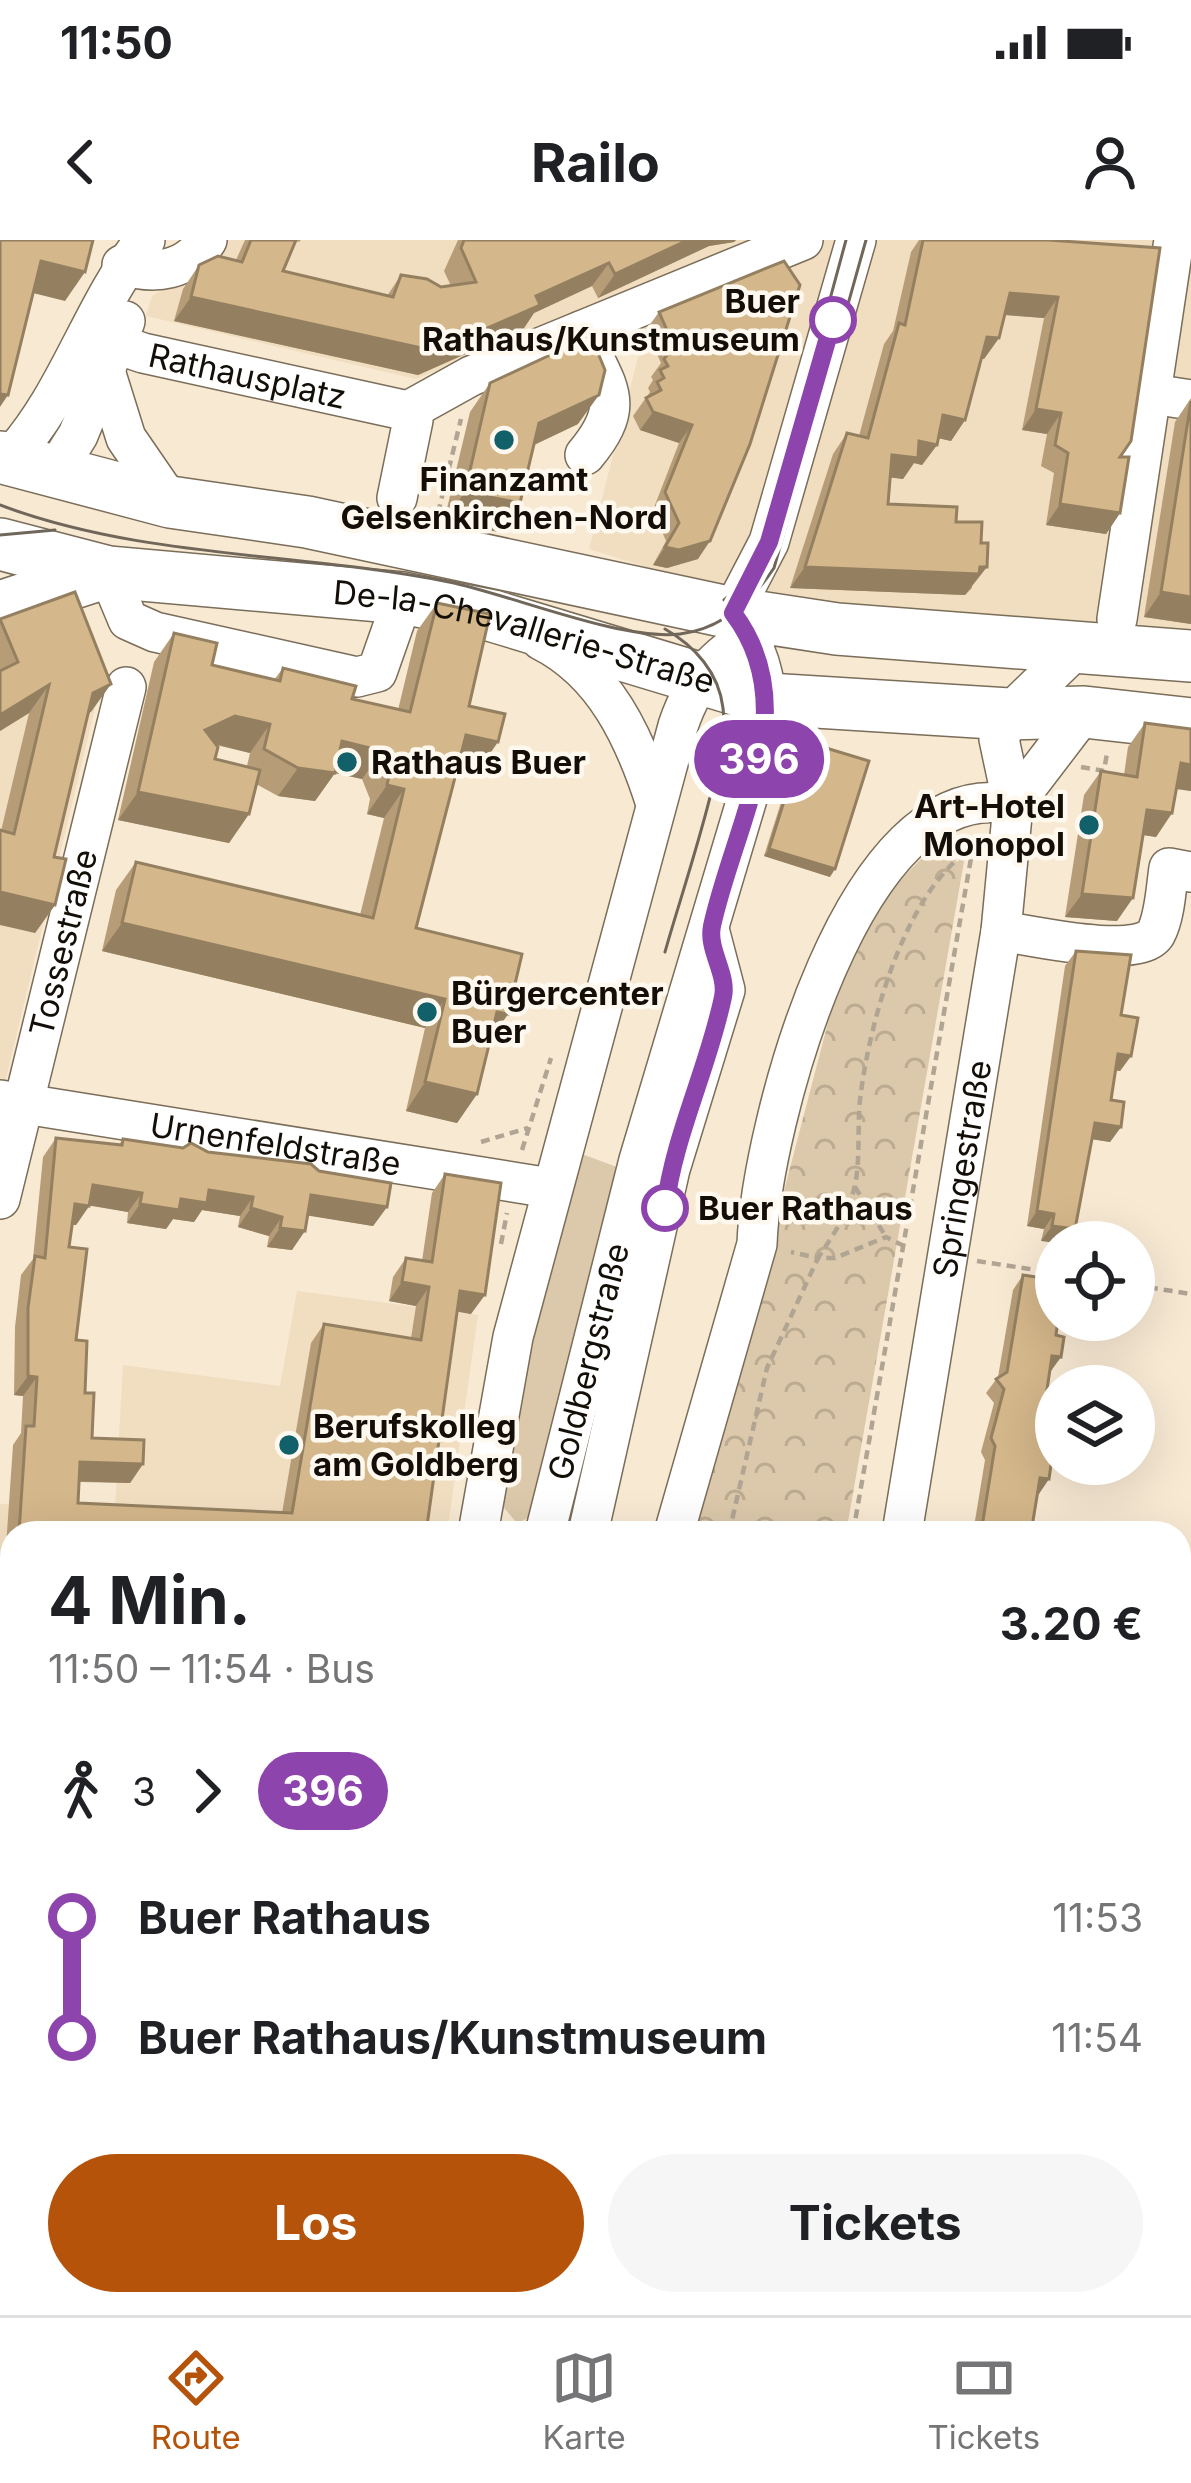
<!DOCTYPE html>
<html lang="de">
<meta charset="utf-8">
<style>
:root{--surface:#fff;--page:#f6f6f6;--text:#202124;--muted:#757577;--line:#e0e0e0;--accent:#b45309}
body{margin:0;font-family:Inter,sans-serif;background:var(--page);color:var(--text);height:100vh;display:flex;flex-direction:column;font-size:45px;white-space:nowrap}
*{box-sizing:border-box;margin:0}
p{font-size:39px;color:var(--muted)}
.icon{flex:none;width:66px;height:66px;fill:none;stroke:currentColor;stroke-width:2;stroke-linecap:round;stroke-linejoin:round}
.map{position:relative;flex:1;overflow:hidden}
.sheet{position:absolute;left:0px;top:1281px;width:1191px;height:795px;display:flex;flex-direction:column;background:var(--surface);border-radius:36px 36px 0 0;box-shadow:0 12px 48px #0002}
.sheet>*{flex:none}
.badge{padding:0 24px;border-radius:39px;font-size:42px;line-height:78px}
.controls{position:absolute;left:1035px;top:981px;display:grid;gap:24px}
.controls a{display:grid;place-items:center;width:120px;height:120px;border-radius:50%;background:var(--surface);box-shadow:0 12px 48px #0002;font-size:60px}
.map>.badge{position:absolute;translate:-50% -50%;box-shadow:0 0 0 6px #fff}
.legs{display:flex;align-items:center;gap:18px;height:132px;padding:0 48px;font-size:39px}
.legs p{margin-inline-start:auto}
.head{display:flex;align-items:center;justify-content:space-between;height:204px;padding:0 48px}
h1{font-size:66px;font-weight:700;line-height:90px}
.button{display:flex;gap:24px;margin-top:auto;padding:24px 48px}
.button a{flex:1;height:138px;border-radius:72px;background:var(--accent);color:#fff;font-size:48px;font-weight:700;line-height:138px;text-align:center}
.button a+a{background:var(--page);color:var(--text)}
ul{padding:0 48px;list-style:none}
li{display:flex;align-items:center;gap:42px;height:120px;font-size:45px}
li i{display:grid;place-items:center;width:18px;height:100%;margin:0 15px;background:currentColor}
li i::after{content:'';width:30px;height:30px;margin:-15px;border:9px solid;border-radius:50%;background:var(--surface)}
li p{margin-inline-start:auto}
li:first-child i{background:linear-gradient(#0000 50%,currentColor 0)}
li:last-child i{background:linear-gradient(currentColor 50%,#0000 0)}
.status{display:flex;justify-content:space-between;align-items:center;height:84px;padding:0 60px;background:var(--surface);direction:ltr}
.status svg{height:33px;fill:currentColor}
header{display:flex;justify-content:space-between;align-items:center;height:156px;padding:0 48px;background:var(--surface);font-size:54px;font-weight:700}
.tab-bar{display:flex;justify-content:space-around;align-items:center;height:168px;border-top:3px solid var(--line);background:var(--surface);font-size:33px;color:var(--muted)}
.tab-bar a{display:grid;justify-items:center;gap:6px}
.tab-bar .on{color:var(--accent)}
.map>svg:first-child{display:block}
</style>
<div class="status"><b>11:50</b><svg viewBox="0 0 49 12"><path d="M0 12V9h3v3zM5 12V6h3v6zM10 12V3h3v9zM15 12V0h3v12zM26 1h20v11H26zM47 4h2v5h-2z"/></svg></div>
<header><svg class="icon" aria-label="back" viewBox="0 0 24 24"><path d="M15 5l-7 7 7 7"/></svg>Railo<svg class="icon" aria-label="person" viewBox="0 0 24 24"><circle cx="12" cy="8" r="4"/><path d="M4 21q1-7 8-7t8 7"/></svg></header>
<div class="map">
<svg width="1191" height="2075" viewBox="0 0 1191 2075">
<defs>
<pattern id="park-crowns" width="20" height="18" patternUnits="userSpaceOnUse" patternTransform="scale(3)"><rect width="20" height="18" fill="#dcc8aa"/><path d="M2 6a3 3 0 1 1 6 0M12 15a3 3 0 1 1 6 0" fill="none" stroke="#bcab91"/></pattern>
</defs>
<rect width="100%" height="100%" fill="#f8e9d3"/>
<g fill="#f1dec1">
<path d="M227,0H1191V407L738,356L589,309L645,90L601,65L416,139L146,76L152,56L220,15Z"/>
<path d="M0,395L97,460L5,843L0,842Z"/>
<path d="M297,1051L478,1075L447,1293H12V1333H0V1264L115,1268L123,1125L280,1146Z"/>
<path d="M0,1427L12,1428V1703H0Z"/>
</g>
<path fill="#dcc8aa" d="M571,910L625,930L537,1274L517,1283L500,1263Z"/>
<path fill="url(#park-crowns)" d="M942,604L957,622L965,616L846,1293H717L698,1280L830,775C852,716 887,637 942,604Z"/>
<g fill="none" stroke-linecap="round" stroke-linejoin="round">
<g stroke="#7a6d59" stroke-width="42">
<g id="minor">
<path d="M122,25C156,35 187,31 207,0"/>
<path d="M581,91C606,148 629,162 585,215"/>
<path id="s1" d="M91,95L143,113L408,171"/>
<path d="M105,131L126,198L170,262"/>
<path d="M1152,154L1191,160"/>
<path d="M408,171L471,136L803,0"/>
<path d="M8,220C69,155 91,66 145,0"/>
<path d="M54,233L78,195L125,81"/>
<path d="M397,258L413,180L408,171"/>
<path d="M108,332L128,380L155,392L357,437L377,432L403,358"/>
<path d="M1117,379L1174,0"/>
<path d="M541,400C605,432 635,498 656,564"/>
<path d="M1013,565L1084,472"/>
<path d="M1001,691C1030,695 1140,721 1156,693C1165,676 1166,648 1169,628L1191,632"/>
<path id="s2" d="M0,860L550,948"/>
<path id="s3" d="M0,959L126,447"/>
<path d="M478,1293L513,1097L678,486C695,435 721,410 769,386"/>
<path id="s4" d="M545,1293L639,920L764,502C771,453 763,412 732,373L769,302L856,0"/>
<path d="M588,1293L670,929L725,750L710,693"/>
<path d="M674,1293L757,1004C761,889 854,529 1013,565"/>
<path id="s5" d="M902,1293L1001,691L1013,565L999,499L1009,474L1080,405"/>
<path d="M0,1383L3,1345"/>
<path d="M0,1851L12,1852"/>
<path d="M1179,1908L1191,1910"/>
<path d="M326,2075L329,2064"/>
<path d="M394,2075L397,2064"/>
<path d="M1041,2075L1043,2064"/>
</g>
</g>
<g stroke="#7a6d59" stroke-width="54">
<g id="major">
<path d="M0,217L170,262L307,282L732,373L837,389L1191,416"/>
<path id="s6" d="M0,304L108,332L403,358L493,376L768,459L1009,474L1084,472L1191,484"/>
<path d="M0,367L107,332"/>
</g>
</g>
<g stroke="#b0a493" stroke-width="4.5" stroke-dasharray="9 6" stroke-linecap="butt">
<path d="M438,273L461,179"/>
<path d="M1081,527L1104,531L1107,513"/>
<path d="M481,902L528,888"/>
<path d="M522,910L551,818"/>
<path d="M855,947L886,997"/>
<path d="M501,1004L507,973"/>
<path d="M904,1006L886,997L835,1018H818C831,998 846,977 853,953C862,922 856,885 861,852C871,777 906,650 973,607"/>
<path d="M977,1021L1056,1033"/>
<path d="M1134,1045L1191,1054"/>
<path d="M729,1293L767,1128L818,1018L791,1012"/>
<path d="M853,1293L974,601"/>
<path d="M448,2075L452,2064"/>
</g>
<use href="#minor" stroke="#fff" stroke-width="39"/>
<use href="#major" stroke="#fff" stroke-width="51"/>
<g stroke="#70675a" stroke-width="3">
<path d="M0,265C143,319 301,312 449,342C512,355 621,401 680,394C721,389 752,361 774,328L866,0"/>
<path d="M0,295L55,290"/>
<path d="M724,360L738,348L764,303L846,0"/>
<path d="M665,389C695,406 719,433 723,468C729,517 680,657 665,712"/>
</g>
</g>
<g fill="#b69d77" fill-rule="evenodd">
<path d="M245,0H301L299,2L296,1L283,31L387,56L401,35L441,47L451,46L444,31L458,0H736L734,2L709,6L598,58L592,46L534,73L524,88L418,135L174,81L183,49L199,25L236,20Z"/>
<path d="M919,0H1048L1120,217V273L1106,294L1046,285L1054,233L1041,226L1047,194L1022,190L1044,78L1004,75L999,98L984,119H981L965,180L951,201L938,198L937,205L922,225L914,223L903,239L890,237L888,264L956,282L972,348L965,355L790,348L833,214L847,193L859,196L884,104L893,91L911,12Z"/>
<path d="M784,21L698,319L667,328L653,325L666,301L653,270L679,203L640,190L633,176L650,152L648,148L653,140L651,137L661,123L646,90L659,72Z"/>
<path d="M490,143L578,184L534,205L499,292L444,281L470,172Z"/>
<path d="M1191,158V384L1144,377L1175,182Z"/>
<path d="M437,363L469,466L478,531L458,526L416,688L508,774L490,800L477,854L457,883L406,871L425,788L102,711L116,650L136,622L360,675L384,578L367,574L370,559L362,539L335,533L315,561L278,556L256,544L249,574L229,603L118,580L154,422L174,393L212,425L274,440L283,428L352,459L398,470L417,391ZM216,505L250,513L247,526L215,519Z"/>
<path d="M0,379L111,444L88,474L54,617L55,665L35,693L1,591L29,473L0,491Z"/>
<path d="M1145,483L1191,489V551L1176,549L1172,573L1156,597L1143,595L1117,681L1065,677L1084,555L1101,531L1124,535L1128,507Z"/>
<path d="M803,501L830,637L764,616L798,509Z"/>
<path d="M1076,711L1121,775L1131,816L1120,831L1116,830L1111,860L1121,887L1110,902L1092,899L1075,989L1041,1001L1044,989L1027,986L1065,726Z"/>
<path d="M56,898L119,905L123,899L319,931L387,967L373,986L308,975L292,1010L267,1007L269,996L238,987L240,976L202,970L194,982L173,979L166,989L127,983L128,972L90,965L76,985H72L69,1007L76,1100L92,1198L143,1224L130,1243L79,1242L78,1263L282,1273L311,1103L324,1084L411,1098L416,1066L389,1061L393,1037L406,1018L422,1021L432,953L445,934L471,1074L457,1071L426,1293H12V1322L5,1321L13,1205L21,1193L23,1156L14,1155L15,1087L21,1035L33,1019L43,917Z"/>
<path d="M1023,1035L1056,1095L1061,1117L1050,1131L1045,1163L1039,1254L1038,1253L1031,1293H973L985,1220L981,1212L994,1163L986,1153L998,1137L1013,1050Z"/>
<path d="M487,2064H647L717,2075H485Z"/>
</g>
<g fill="#948061">
<path d="M688,0H736L734,2L709,6L598,58L615,34Z"/>
<path d="M41,21L85,32L65,61L21,50Z"/>
<path d="M609,23L592,46L534,73L524,88L418,135L174,81L191,57L536,56Z"/>
<path d="M1010,53L1058,57L1044,78L995,74Z"/>
<path d="M987,97L999,98L984,119L972,117Z"/>
<path d="M0,154L8,155L0,167Z"/>
<path d="M599,155L578,184L519,212L539,183Z"/>
<path d="M1036,169L1061,173L1047,194L1022,190Z"/>
<path d="M653,172L692,185L679,203L640,190Z"/>
<path d="M943,175L965,180L951,201L929,196Z"/>
<path d="M919,201L937,205L922,225L914,223L903,239L878,236L892,215Z"/>
<path d="M465,252L520,263L499,292L444,281Z"/>
<path d="M1060,264L1120,273L1106,294L1046,285Z"/>
<path d="M710,301L698,319L667,328L653,325L665,307Z"/>
<path d="M805,327H987L965,355L790,348Z"/>
<path d="M1161,352L1191,357V384L1144,377Z"/>
<path d="M111,444L91,472L74,481L93,453Z"/>
<path d="M49,445L29,473L0,491V475Z"/>
<path d="M235,476L270,484L250,513L215,504L205,490Z"/>
<path d="M466,495L498,502L478,531L446,523Z"/>
<path d="M342,501L382,511L362,539L335,533L315,561L278,556L298,528Z"/>
<path d="M1181,523L1191,525V551L1164,547Z"/>
<path d="M387,545L404,549L384,578L367,574Z"/>
<path d="M138,552L249,574L229,603L118,580Z"/>
<path d="M1147,570L1172,573L1156,597L1131,593Z"/>
<path d="M769,609L835,629L830,637L764,616Z"/>
<path d="M0,652L55,665L35,693L0,685Z"/>
<path d="M1082,654L1133,658L1117,681L1065,677Z"/>
<path d="M122,683L445,759L425,788L102,711Z"/>
<path d="M497,772L508,774L488,803Z"/>
<path d="M1118,814L1131,816L1120,831L1107,829Z"/>
<path d="M425,842L477,854L457,883L406,871Z"/>
<path d="M1095,883L1121,887L1110,902L1084,898Z"/>
<path d="M93,945L142,953L128,972L80,964Z"/>
<path d="M209,950L253,957L240,976L202,970L194,982L173,979L166,989L127,983L140,964L181,959Z"/>
<path d="M311,955L387,967L373,986L298,974Z"/>
<path d="M75,964L89,966L76,985L62,983Z"/>
<path d="M251,968L282,977L269,996L238,987Z"/>
<path d="M1037,971L1054,974L1044,989L1027,986Z"/>
<path d="M1052,986L1075,989L1066,1002L1056,1003L1041,1001Z"/>
<path d="M280,988L305,991L292,1010L267,1007Z"/>
<path d="M402,1042L429,1047L416,1066L389,1061Z"/>
<path d="M460,1051L485,1055L471,1074L447,1070Z"/>
<path d="M1052,1116L1061,1117L1051,1131L1042,1130Z"/>
<path d="M28,1136L37,1137L23,1156L14,1155Z"/>
<path d="M80,1222L143,1224L130,1243L67,1241Z"/>
<path d="M1040,1238L1049,1239L1039,1254L1030,1252Z"/>
<rect x="0" y="1498" width="12" height="23"/>
<path d="M1179,1786L1191,1789V1806L1179,1803Z"/>
<path d="M0,1809L12,1810V1824L0,1823Z"/>
<path d="M0,1921L12,1922V1936H0Z"/>
<path d="M182,2064H226L237,2067L232,2075H205L179,2068Z"/>
<path d="M971,2064H1016L1010,2073L970,2066Z"/>
</g>
<g fill="#d4b78a" stroke="#948061" stroke-width="3">
<path d="M0,0H93L85,32L41,21L8,155L0,154Z"/>
<path d="M251,0H296L283,31L393,57L401,35L427,39L441,47L476,42L461,8L464,0H688L615,34L609,23L536,56L540,65L435,111L191,57L199,25L218,16L242,22Z"/>
<path d="M923,0H1048L1160,8L1131,201L1120,217H1129L1120,273L1060,264L1068,213L1055,205L1061,173L1036,169L1058,57L1010,53L999,98L987,97L965,180L943,175L937,205L919,201L918,218L892,215L888,264L957,267L956,282H982L981,303H988L987,327H980L979,334L805,327L847,193L868,198L899,83L905,85Z"/>
<path d="M784,21L800,45L750,204L710,301L679,310L665,307L679,283L665,252L692,185L653,172L646,158L661,150L657,142L664,138L660,130L668,126L664,119L674,106L659,72Z"/>
<path d="M591,96L605,130L599,155L539,183L520,263L465,252L490,143Z"/>
<path d="M1191,161V357L1161,352Z"/>
<path d="M75,352L111,444L93,453L54,617L66,619L55,665L0,652V590L14,594L49,445L0,475V431L18,422L0,379Z"/>
<path d="M437,363L490,374L469,466L505,474L498,502L466,495L416,688L522,714L508,774L497,772L477,854L425,842L445,759L122,683L136,622L373,678L404,549L387,545L390,531L382,511L342,501L335,533L298,528L264,509L270,484L235,476L205,490L218,507L215,519L260,530L249,574L138,552L174,393L217,403L212,425L280,441L283,428L356,446L352,459L410,472Z"/>
<path d="M1145,483L1191,489V525L1181,523L1172,573L1147,570L1133,658L1082,654L1101,531L1137,537Z"/>
<path d="M803,501L869,521L835,629L769,609Z"/>
<path d="M1076,711L1131,715L1121,775L1138,778L1131,816L1118,814L1111,860L1124,862L1121,887L1095,883L1075,989L1052,986L1054,974L1037,971Z"/>
<path d="M56,898L122,905L123,899L183,908L191,903L208,912L311,924L319,931L391,943L387,967L311,955L305,991L280,988L282,977L251,968L253,957L209,950L207,963L181,959L179,970L140,964L142,953L93,945L89,966L75,964L69,1007L87,1009L76,1100L87,1101L85,1153H94L92,1198L144,1200L143,1224L80,1222L78,1263L292,1273L324,1084L421,1100L429,1047L402,1042L406,1018L432,1022L445,934L501,943L485,1055L460,1051L426,1293H19L26,1186H34L37,1137L28,1136V1068L35,1016L45,1018Z"/>
<path d="M1023,1035L1056,1040V1080H1058L1056,1095L1064,1097L1061,1117L1052,1116L1045,1163L1056,1165V1190L1049,1239L1040,1238L1031,1293H981L995,1206L991,1198L1004,1149L996,1139L1007,1132Z"/>
<rect x="0" y="1419" width="12" height="79"/>
<path d="M0,1728L12,1729V1810L0,1809Z"/>
<path d="M1179,1761L1191,1763V1789L1179,1786Z"/>
<path d="M0,1885L12,1886V1922L0,1921Z"/>
<path d="M226,2064H300L297,2075H235L237,2067Z"/>
<path d="M502,2064H647L717,2075H500Z"/>
<path d="M740,2066L767,2071L766,2075H738Z"/>
<path d="M1095,2066L1136,2074L1135,2075H1080L1082,2072L1093,2074Z"/>
</g>
<g fill="none" stroke-linecap="round" stroke-linejoin="round">
<g stroke="#fff" stroke-width="27">
<path id="line-1" d="M665,968C674,895 708,829 723,757C728,734 707,710 712,686C734,584 806,469 733,373L769,302L833,80"/>
</g>
<use href="#line-1" stroke="#8e44ad" stroke-width="18"/>
</g>
<g fill="#fff" stroke="#8e44ad" stroke-width="6">
<circle cx="833" cy="80" r="21"/>
<circle cx="665" cy="968" r="21"/>
</g>
<g fill="#12616a" stroke="#fef8ef" stroke-width="4.5">
<circle cx="504" cy="200" r="12"/>
<circle cx="347" cy="522" r="12"/>
<circle cx="1089" cy="585" r="12"/>
<circle cx="427" cy="772" r="12"/>
<circle cx="289" cy="1205" r="12"/>
</g>
<g text-anchor="middle" stroke-width="9" stroke-linejoin="round" paint-order="stroke">
<g font-size="33" font-weight="bold" fill="#130e07" stroke="#fef8ef" text-anchor="end">
<text x="800" y="73">Buer<tspan x="800" dy="38">Rathaus/Kunstmuseum</tspan></text>
<text x="698" y="980" text-anchor="start">Buer Rathaus</text>
</g>
<g font-size="33" fill="#130e07" stroke="#fef8ef">
<text dy="12" stroke="none"><textPath href="#s1" startOffset="162">Rathausplatz</textPath></text>
<text dy="12" stroke="none"><textPath href="#s6" startOffset="534">De-la-Chevallerie-Straße</textPath></text>
<text dy="12" stroke="none"><textPath href="#s3" startOffset="264">Tossestraße</textPath></text>
<text dy="12" stroke="none"><textPath href="#s2" startOffset="279">Urnenfeldstraße</textPath></text>
<text dy="12" stroke="none"><textPath href="#s5" startOffset="369">Springestraße</textPath></text>
<text dy="12" stroke="none"><textPath href="#s4" startOffset="177">Goldbergstraße</textPath></text>
</g>
<g font-size="33" font-weight="bold" fill="#130e07" stroke="#fef8ef" text-anchor="start">
<text x="504" y="251" text-anchor="middle">Finanzamt<tspan x="504" dy="38">Gelsenkirchen-Nord</tspan></text>
<text x="371" y="534">Rathaus Buer</text>
<text x="1065" y="578" text-anchor="end">Art-Hotel<tspan x="1065" dy="38">Monopol</tspan></text>
<text x="451" y="765">Bürgercenter<tspan x="451" dy="38">Buer</tspan></text>
<text x="313" y="1198">Berufskolleg<tspan x="313" dy="38">am Goldberg</tspan></text>
</g>
</g>
</svg>
<div class="controls">
<a><svg class="icon" aria-label="locate" viewBox="0 0 24 24"><circle cx="12" cy="12" r="6"/><path d="M12 2v4M12 18v4M2 12h4M18 12h4"/></svg></a>
<a><svg class="icon" aria-label="layers" viewBox="0 0 24 24"><path d="M12 4l9 5-9 5-9-5zM3 14l9 5 9-5"/></svg></a>
</div>
<b class="badge" style="left:759px;top:519px;background:#8e44ad;color:#fff">396</b>
<section class="sheet">
<div class="head"><div><h1>4 Min.</h1><p>11:50 – 11:54 · Bus</p></div><b>3.20 €</b></div>
<div class="legs"><svg class="icon" aria-label="walk" viewBox="0 0 24 24"><circle cx="13" cy="4" r="2"/><path d="M13 8l-2 6 4 7M11 14l-3 7M7 12l3-4h3l4 4"/></svg>3<svg class="icon" aria-label="forward" viewBox="0 0 24 24"><path d="M9 5l7 7-7 7"/></svg><b class="badge" style="background:#8e44ad;color:#fff">396</b></div>
<ul>
<li><i style="color:#8e44ad"></i><b>Buer Rathaus</b><p>11:53</p></li>
<li><i style="color:#8e44ad"></i><b>Buer Rathaus/Kunstmuseum</b><p>11:54</p></li>
</ul>
<div class="button"><a>Los</a><a>Tickets</a></div>
</section>
</div>
<nav class="tab-bar">
<a class="on"><svg class="icon" aria-label="directions" viewBox="0 0 24 24"><path d="M12 3l9 9-9 9-9-9zM9 14v-3h6M13 9l2 2-2 2"/></svg>Route</a>
<a><svg class="icon" aria-label="map" viewBox="0 0 24 24"><path d="M3 6l6-2 6 2 6-2v14l-6 2-6-2-6 2zM9 4v14M15 6v14"/></svg>Karte</a>
<a><svg class="icon" aria-label="tickets" viewBox="0 0 24 24"><path d="M3 7h18v10H3zM15 7v10"/></svg>Tickets</a>
</nav>
